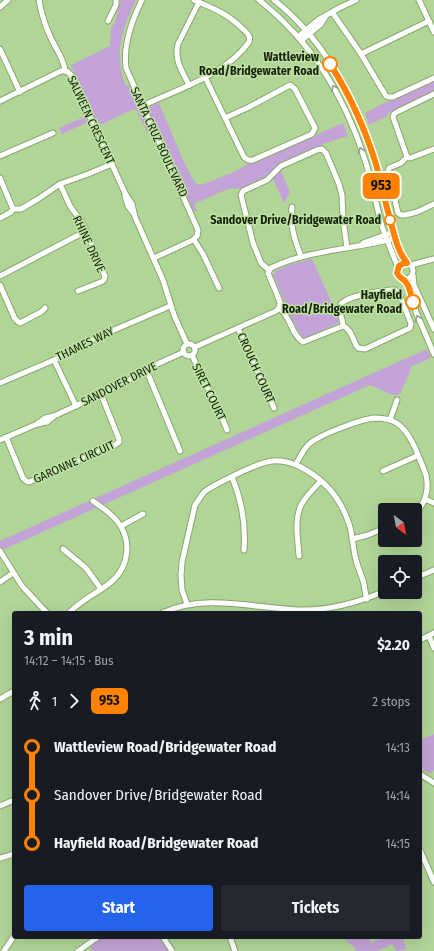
<!DOCTYPE html>
<meta charset="utf-8">
<style>
:root{--surface:#171b24;--page:#242831;--text:#f1f3f6;--muted:#9ea1a6;--accent:#2563eb}
body{margin:0;font-family:"Fira Sans Condensed",sans-serif;background:var(--page);color:var(--text);height:100vh;display:flex;flex-direction:column;font-size:15px;white-space:nowrap}
*{box-sizing:border-box;margin:0}
p{font-size:13px;color:var(--muted)}
.icon{flex:none;width:22px;height:22px;fill:none;stroke:currentColor;stroke-width:2;stroke-linecap:round;stroke-linejoin:round}
.map{position:relative;flex:1;overflow:hidden}
.drawer{position:absolute;left:12px;top:611px;width:410px;height:328px;display:flex;flex-direction:column;background:var(--surface);border-radius:4px;box-shadow:0 4px 16px #0002}
.drawer>*{flex:none}
.badge{padding:0 8px;border-radius:6px;font-size:14px;line-height:26px}
.needle{width:26px;rotate:148deg}
.fabs{position:absolute;left:378px;top:503px;display:grid;gap:8px}
.fabs a{display:grid;place-items:center;width:44px;height:44px;border-radius:4px;background:var(--surface);box-shadow:0 4px 16px #0002;font-size:20px}
.map>.badge{position:absolute;translate:-50% -50%;box-shadow:0 0 0 2px #fff}
.legs{display:flex;align-items:center;gap:6px;height:44px;padding:0 12px;font-size:13px}
.legs p{margin-inline-start:auto}
.summary{display:flex;align-items:center;justify-content:space-between;height:68px;padding:0 12px}
h1{font-size:22px;font-weight:700;line-height:30px}
.action{display:flex;gap:8px;margin-top:auto;padding:8px 12px}
.action a{flex:1;height:46px;border-radius:4px;background:var(--accent);color:#fff;font-size:16px;font-weight:700;line-height:46px;text-align:center}
.action a+a{background:var(--page);color:var(--text)}
ul{padding:0 12px;list-style:none}
li{display:flex;align-items:center;gap:14px;height:48px;font-size:15px}
li i{display:grid;place-items:center;width:6px;height:100%;margin:0 5px;background:currentColor}
li i::after{content:'';width:10px;height:10px;margin:-5px;border:3px solid;border-radius:50%;background:var(--surface)}
li p{margin-inline-start:auto}
li:first-child i{background:linear-gradient(#0000 50%,currentColor 0)}
li:last-child i{background:linear-gradient(currentColor 50%,#0000 0)}
.map>svg:first-child{display:block}
</style>
<div class="map">
<svg width="434" height="951" viewBox="0 0 434 951">
<rect width="100%" height="100%" fill="#b1d497"/>
<g fill="#c3a3d7">
<path d="M121,0H136C122,29 113,55 126,86L129,85L141,111L159,103L183,160L195,183L198,184H204L236,171L247,164H251L343,123L348,136L326,143L278,165L290,192L284,203L270,173L263,179L243,188L228,189L194,204L197,211L194,212L157,128L147,132L136,110L134,109L100,125L97,118L62,134L59,128L93,113L71,65L110,46L111,28L115,22Z"/>
<path d="M434,81V92L388,113L387,116L369,125L365,113L384,103Z"/>
<path d="M312,259L339,319L338,323L306,338L302,337L293,321L273,275L275,271L289,265Z"/>
<path d="M427,349L431,358L410,367L411,369L400,394L392,395L370,385L0,551V541Z"/>
<path d="M434,734V770L431,774L420,768V740Z"/>
<path d="M101,937H158L168,951H92L90,948Z"/>
<path d="M342,937H369L371,943L385,937H408L403,939L407,950L396,951L392,944L378,951H355V948Z"/>
</g>
<g fill="none" stroke-linecap="round" stroke-linejoin="round">
<g stroke="#87a86d" stroke-width="7">
<g id="minor">
<path d="M39,0C41,12 45,25 50,36C55,48 64,58 65,71"/>
<path d="M142,0C132,20 123,45 126,68L198,230L197,236L193,240L154,258"/>
<path d="M259,0C311,41 345,97 365,160C371,179 375,199 380,219C382,227 385,235 388,242C391,251 395,259 398,268"/>
<path d="M274,0C323,38 354,98 373,155C383,184 388,215 397,244L401,254L407,263"/>
<path d="M419,0L434,32"/>
<path d="M0,7L8,0"/>
<path d="M332,12L361,54L386,96L389,97H393L434,78"/>
<path d="M108,21L116,5V0"/>
<path d="M298,37L318,20L339,8L356,0"/>
<path d="M302,40L321,24L326,16"/>
<path d="M0,49L20,92"/>
<path d="M361,54L429,21"/>
<path d="M205,77L244,157C247,160 249,161 253,160L312,134L315,128L295,89L290,85L249,107L225,118"/>
<path d="M189,85C182,71 174,60 178,44L199,2"/>
<path d="M434,94L397,112L394,114L393,117L407,157L410,158L434,149"/>
<path d="M0,101L61,71C65,70 68,71 71,75L125,193L132,204L135,217L163,280L174,315L187,344"/>
<path d="M142,106C178,89 226,75 249,42C251,36 247,33 243,29C226,13 215,9 194,0"/>
<path d="M0,156L53,133"/>
<path d="M407,157L401,163L389,168L388,171L398,213L401,215H405L417,212L434,204"/>
<path d="M0,178L13,209L11,212L0,218"/>
<path d="M60,184L70,206L83,224L105,276L104,280L101,282L78,291"/>
<path d="M125,196L128,206L134,214"/>
<path d="M292,207C290,225 294,239 301,256"/>
<path d="M13,209H21L38,199L60,184L88,174L112,164"/>
<path d="M194,240L203,254L219,288"/>
<path d="M363,243L393,232"/>
<circle cx="405" cy="271" r="8"/>
<path d="M411,265L434,259"/>
<path d="M269,270L261,263L253,243L241,195L243,191L267,180L281,166L317,150L322,149L326,153L339,184L342,195L343,219L347,248"/>
<path d="M413,275L414,285L434,329"/>
<path d="M0,276L86,231"/>
<path d="M403,280L410,289L416,312L434,354"/>
<path d="M0,285L15,319L20,323L41,312L45,308"/>
<path d="M391,290H395L399,294L410,321L411,324L410,328L365,349L358,348C353,342 352,329 343,326C343,319 339,313 339,308C340,296 382,291 391,290Z"/>
<path d="M279,308C291,316 291,335 303,342L343,326"/>
<path d="M238,328L274,408"/>
<circle cx="189" cy="350" r="6"/>
<path d="M195,347L276,311L279,308L280,302L268,273L271,268C310,249 354,250 395,238"/>
<path d="M192,355C203,380 217,404 227,430"/>
<path d="M54,360L76,406"/>
<path d="M146,369L180,451"/>
<path d="M0,383L54,360L76,349L85,343L107,333L170,306"/>
<path d="M390,420L397,400"/>
<path d="M37,424L47,422L54,416L123,384L146,369L184,352"/>
<path d="M6,437L23,478L26,481L29,482L115,445L119,442V439L101,394"/>
<path d="M0,440L37,424L45,418L54,416"/>
<path d="M296,464C300,457 303,450 309,444C319,435 361,419 375,418C383,418 391,419 398,424C412,434 420,460 426,475C429,489 426,503 415,513"/>
<path d="M383,471L417,456"/>
<path d="M232,477C242,501 246,524 244,550"/>
<path d="M425,499L434,503"/>
<path d="M121,526L143,514"/>
<path d="M352,539L368,535L385,528"/>
<path d="M63,549L86,568L101,589"/>
<path d="M0,551L22,586L47,613"/>
<path d="M299,556C298,540 294,520 301,505C306,496 314,488 321,481"/>
<path d="M415,578L434,570"/>
<path d="M0,582L13,573"/>
<path d="M187,604L182,590L181,575L182,562L195,505L204,492L210,488C224,480 257,463 272,461C284,460 296,464 306,470C328,483 343,503 350,527C353,538 353,549 356,560C358,568 362,576 364,584C365,589 365,594 367,599"/>
<path d="M69,613C82,599 98,593 111,582C130,566 132,539 117,521C111,513 101,507 93,501"/>
<path d="M162,613C205,593 253,608 298,610C329,611 357,603 385,591"/>
<path d="M429,636L434,648"/>
<path d="M420,640L434,633"/>
<path d="M0,699L14,691"/>
<path d="M420,774L434,783"/>
<path d="M0,806L14,800"/>
<path d="M420,850L434,882"/>
<path d="M0,858L14,854"/>
<path d="M163,937L172,951"/>
<path d="M230,937L235,951"/>
<path d="M4,951L14,936"/>
<path d="M78,951L98,937"/>
</g>
</g>
<use href="#minor" stroke="#fff" stroke-width="5"/>
</g>
<defs><path id="oneway-chevron" d="M-2-3.5L2.5 0L-2 3.5" fill="none" stroke-width="1.6" stroke-linecap="round" stroke-linejoin="round"/></defs>
<g stroke="#969c91">
<use href="#oneway-chevron" transform="translate(334 88) rotate(-118)"/>
<use href="#oneway-chevron" transform="translate(361 150) rotate(-109)"/>
<use href="#oneway-chevron" transform="translate(418 318) rotate(-112)"/>
</g>
<g fill="none" stroke-linecap="round" stroke-linejoin="round">
<g stroke="#fff" stroke-width="9">
<path id="line-1" d="M330,64C350,95 365,129 376,164C383,191 389,218 397,244L401,254L407,263H404L399,266L397,273C399,277 400,277 404,280C410,285 411,295 413,302"/>
</g>
<use href="#line-1" stroke="#ff8200" stroke-width="6"/>
</g>
<g fill="#fff" stroke="#ff8200" stroke-width="2">
<circle cx="330" cy="64" r="7"/>
<circle cx="390" cy="220" r="5"/>
<circle cx="413" cy="302" r="7"/>
</g>
<g text-anchor="middle" stroke-width="3" stroke-linejoin="round" paint-order="stroke">
<g font-size="12" font-weight="bold" fill="#15220a" stroke="#bee1a3" text-anchor="end">
<text x="319" y="61">Wattleview<tspan x="319" dy="14">Road/Bridgewater Road</tspan></text>
<text x="381" y="224">Sandover Drive/Bridgewater Road</text>
<text x="402" y="299">Hayfield<tspan x="402" dy="14">Road/Bridgewater Road</tspan></text>
</g>
<g font-size="12" fill="#15220a" stroke="#bee1a3">
<text transform="translate(91 120) rotate(65)" y="4">SALWEEN CRESCENT</text>
<text transform="translate(159 142) rotate(65)" y="4">SANTA CRUZ BOULEVARD</text>
<text transform="translate(89 244) rotate(65)" y="4">RHINE DRIVE</text>
<text transform="translate(85 344) rotate(-26)" y="4">THAMES WAY</text>
<text transform="translate(256 368) rotate(66)" y="4">CROUCH COURT</text>
<text transform="translate(119 384) rotate(-27)" y="4">SANDOVER DRIVE</text>
<text transform="translate(209 392) rotate(64)" y="4">SIRET COURT</text>
<text transform="translate(74 462) rotate(-24)" y="4">GARONNE CIRCUIT</text>
</g>
</g>
</svg>
<div class="fabs">
<a><svg class="needle" viewBox="-14 -14 28 28"><path d="M0-13l5 13h-10z" fill="#e53935"/><path d="M0 13l5-13h-10z" fill="#9ea1a6"/></svg></a>
<a><svg class="icon" aria-label="locate" viewBox="0 0 24 24"><circle cx="12" cy="12" r="6"/><path d="M12 2v4M12 18v4M2 12h4M18 12h4"/></svg></a>
</div>
<b class="badge" style="left:381px;top:186px;background:#ff8200;color:#111">953</b>
<section class="drawer">
<div class="summary"><div><h1>3 min</h1><p>14:12 – 14:15 · Bus</p></div><b>$2.20</b></div>
<div class="legs"><svg class="icon" aria-label="walk" viewBox="0 0 24 24"><circle cx="13" cy="4" r="2"/><path d="M13 8l-2 6 4 7M11 14l-3 7M7 12l3-4h3l4 4"/></svg>1<svg class="icon" aria-label="forward" viewBox="0 0 24 24"><path d="M9 5l7 7-7 7"/></svg><b class="badge" style="background:#ff8200;color:#111">953</b><p>2 stops</p></div>
<ul>
<li><i style="color:#ff8200"></i><b>Wattleview Road/Bridgewater Road</b><p>14:13</p></li>
<li><i style="color:#ff8200"></i><span>Sandover Drive/Bridgewater Road</span><p>14:14</p></li>
<li><i style="color:#ff8200"></i><b>Hayfield Road/Bridgewater Road</b><p>14:15</p></li>
</ul>
<div class="action"><a>Start</a><a>Tickets</a></div>
</section>
</div>
